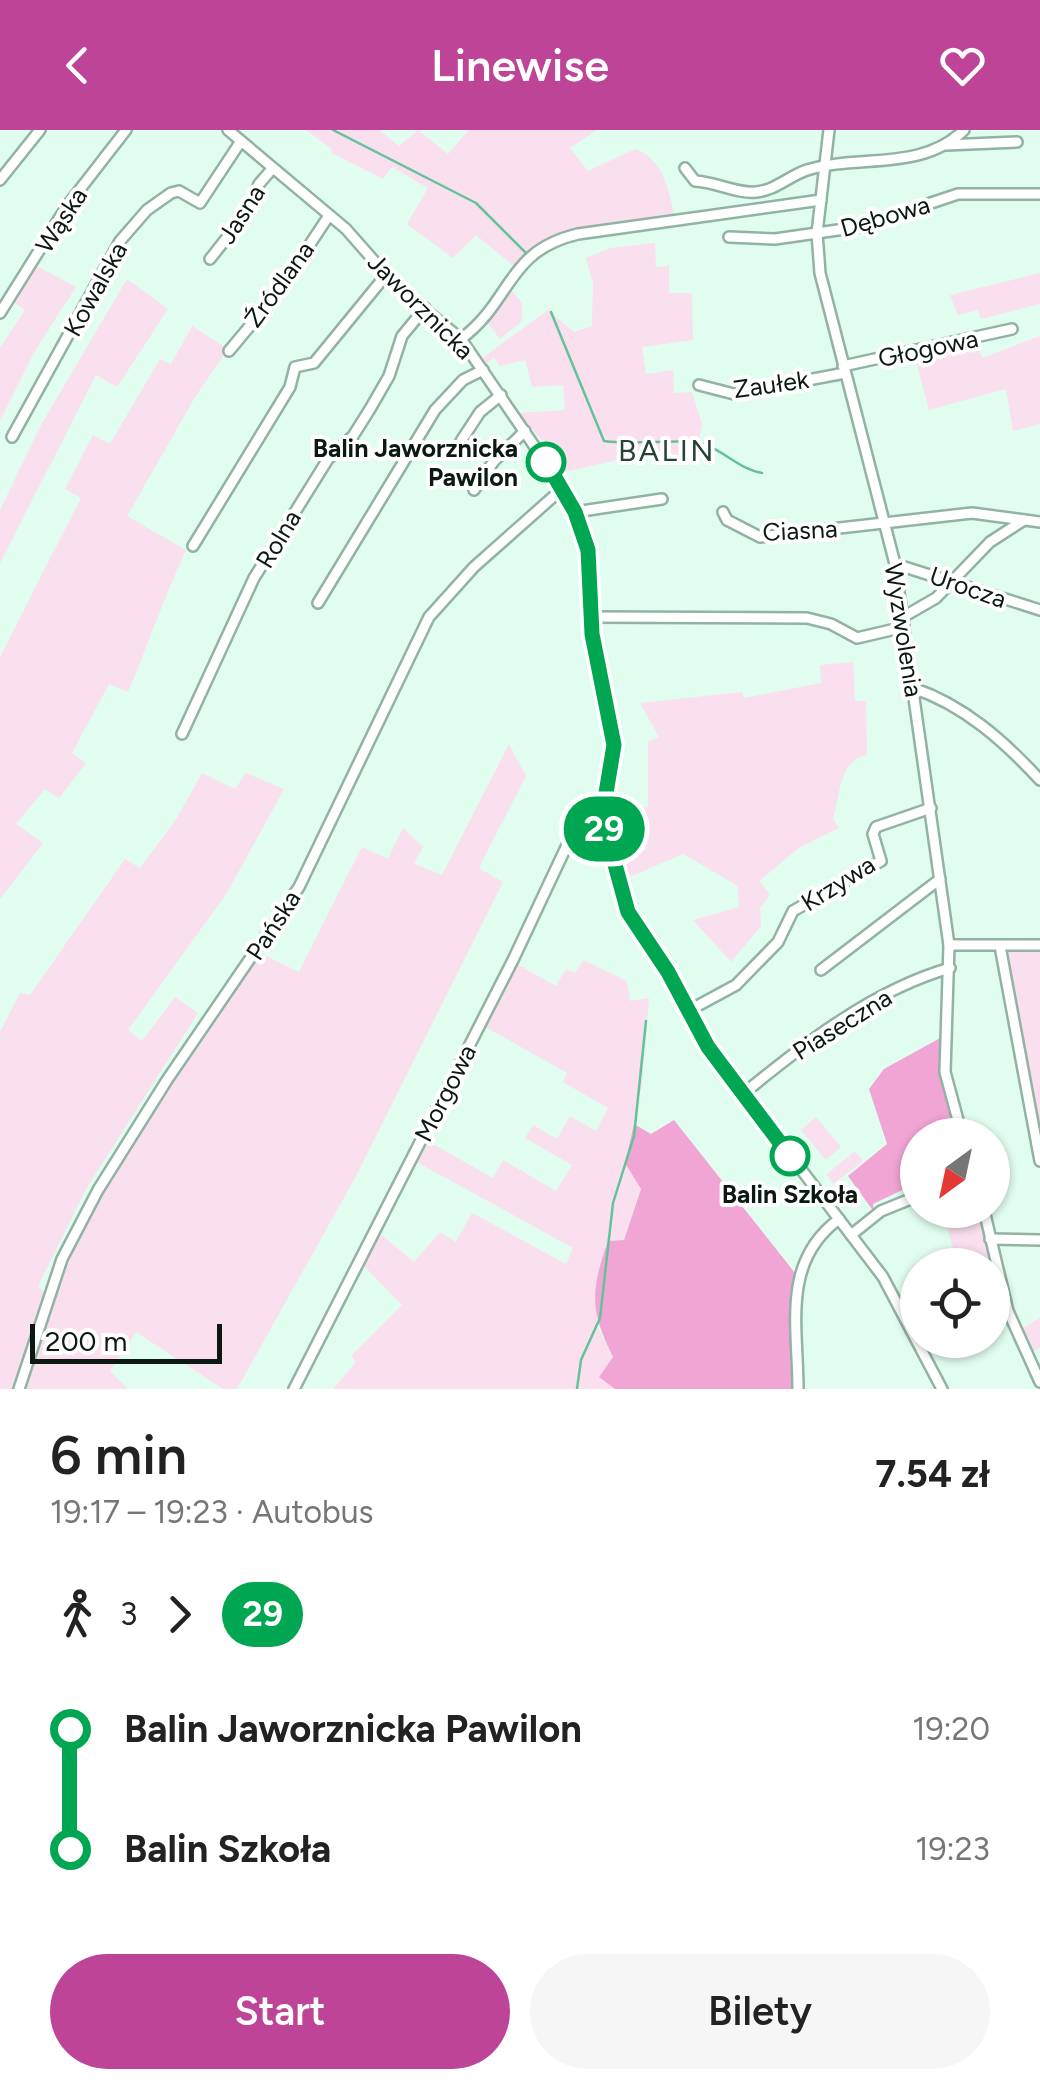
<!DOCTYPE html>
<html lang="pl">
<meta charset="utf-8">
<style>
:root{--surface:#fff;--page:#f6f6f6;--text:#222;--muted:#767676;--accent:#be4498}
body{margin:0;font-family:Figtree,sans-serif;background:var(--page);color:var(--text);height:100vh;display:flex;flex-direction:column;font-size:38px;white-space:nowrap}
*{box-sizing:border-box;margin:0}
p{font-size:32px;color:var(--muted)}
.icon{flex:none;width:55px;height:55px;fill:none;stroke:currentColor;stroke-width:2;stroke-linecap:round;stroke-linejoin:round}
.map{position:relative;height:1259px;overflow:hidden}
.details{display:flex;flex-direction:column;background:var(--surface);flex:1}
.details>*{flex:none}
.badge{padding:0 20px;border-radius:32px;font-size:35px;line-height:65px}
.needle{width:65px;rotate:213deg}
.controls{position:absolute;left:900px;top:988px;display:grid;gap:20px}
.controls a{display:grid;place-items:center;width:110px;height:110px;border-radius:50%;background:var(--surface);box-shadow:0 2px 8px #0004;font-size:50px}
.scale{position:absolute;left:30px;bottom:25px;width:192px;box-sizing:border-box;padding-left:10px;border:5px solid #0c1913;border-top:0;font-size:28px;line-height:35px;white-space:nowrap;color:#0c1913;-webkit-text-stroke:8px #fff;paint-order:stroke}
.map>.badge{position:absolute;translate:-50% -50%;box-shadow:0 0 0 5px #fff}
.legs{display:flex;align-items:center;gap:15px;height:110px;padding:0 50px;font-size:32px}
.legs p{margin-inline-start:auto}
.summary{display:flex;align-items:center;justify-content:space-between;height:170px;padding:0 50px}
h1{font-size:55px;font-weight:600;line-height:75px}
.cta{display:flex;gap:20px;margin-top:auto;padding:20px 50px}
.cta a{flex:1;height:115px;border-radius:60px;background:var(--accent);color:#fff;font-size:40px;font-weight:600;line-height:115px;text-align:center}
.cta a+a{background:var(--page);color:var(--text)}
ul{padding:0 50px;list-style:none}
li{display:flex;align-items:center;gap:35px;height:120px;font-size:38px}
li i{display:grid;place-items:center;width:15px;height:100%;margin:0 12px;background:currentColor}
li i::after{content:'';width:25px;height:25px;margin:-12px;border:8px solid;border-radius:50%;background:var(--surface)}
li p{margin-inline-start:auto}
li:first-child i{background:linear-gradient(#0000 50%,currentColor 0)}
li:last-child i{background:linear-gradient(currentColor 50%,#0000 0)}
header{display:flex;justify-content:space-between;align-items:center;height:130px;padding:0 50px;background:var(--accent);color:#fff;font-size:45px;font-weight:600}
.map>svg:first-child{display:block}
</style>
<header><svg class="icon" aria-label="back" viewBox="0 0 24 24"><path d="M15 5l-7 7 7 7"/></svg>Linewise<svg class="icon" aria-label="heart" viewBox="0 0 24 24"><path d="M12 20l-8-8c-3-5 5-10 8-4 3-6 11-1 8 4z"/></svg></header>
<div class="map">
<svg width="1040" height="1259" viewBox="0 0 1040 1259">
<rect width="100%" height="100%" fill="#e1fdef"/>
<g fill="#fadfee">
<path d="M306,0H379L399,16L418,0L448,24L469,0H597L570,18L588,41L635,19C663,28 670,63 675,89C622,96 550,90 515,137L476,105L453,128L407,94L428,58L392,37L383,49L331,23L332,19Z"/>
<path d="M655,113L656,137L669,136V163H692L693,210L642,217L646,244L673,240L674,263L692,262L702,294L696,326L621,329L561,343L551,320L518,283L565,280L563,255L532,257L525,230L500,236L494,228L485,234L481,229L548,180L574,202L592,196L593,153L586,128L610,118Z"/>
<path d="M33,134L76,157L36,219L0,291V218L25,180L11,170Z"/>
<path d="M1040,143V174L981,189L978,180L958,185L950,165Z"/>
<path d="M127,149L168,179L117,257L96,245L0,433V380L41,295Z"/>
<path d="M510,158L522,173V191L500,209L488,193Z"/>
<path d="M192,196L228,219L195,267L127,386L186,420C165,465 148,514 128,562L109,554L72,623L86,633L59,668L45,659L16,694L43,713L0,769V527L81,368L65,359L93,305L110,314L160,229L171,234Z"/>
<path d="M975,205L982,228L1040,206V294L1013,301L1006,259L929,280L912,217Z"/>
<path d="M853,532L855,571H866L867,625C838,631 841,664 833,689L839,698L799,718L759,751L770,765L760,778L761,796L731,832L693,790L739,777L738,756L683,724L623,750L618,731L646,720L641,678L648,677V612L659,607L640,573L742,562L744,568L821,553L820,535Z"/>
<path d="M509,614L526,646L479,738L503,752L355,1048L237,1259H223L136,1202L110,1241L128,1259H0V902L20,863L30,865L125,729L140,738L177,688L202,643L235,659L246,643L284,659L227,763L128,900L142,911L175,867L198,883L86,1059L38,1156L50,1169C98,1042 183,932 260,823L299,842L362,717L388,729L403,698L423,717L414,734L442,745Z"/>
<path d="M1004,818L1040,819V1015L1010,896Z"/>
<path d="M583,830L627,851L630,871L649,868L642,954L625,1033L641,1058L596,1194L613,1227L611,1253L615,1259H333L356,1232L351,1226L402,1175L362,1134L378,1102L414,1132L440,1102L456,1112L472,1083L566,1134L573,1118L413,1030L424,1009L493,1048L503,1030L556,1061L572,1035L525,1008L533,995L557,1009L570,986L596,1001L608,978L563,952L567,943L482,895L515,833L556,856L566,839L575,843Z"/>
<path d="M816,987L841,1017L826,1030L801,1000Z"/>
<path d="M855,1021L863,1031L833,1054L827,1044Z"/>
<path d="M942,1080H980L1006,1183L993,1191L992,1135H958Z"/>
<path d="M1040,1188V1217L1031,1223L1020,1199Z"/>
</g>
<g fill="#f1a5d4">
<path d="M942,907L943,950L958,1005H918L917,1053L873,1074L874,1082L848,1046L887,1014L869,959L884,939Z"/>
<path d="M674,990L799,1148L791,1184L796,1259H615L599,1247L613,1227C589,1179 591,1160 608,1111L624,1110L641,1059L625,1033L634,994L651,1004Z"/>
</g>
<g fill="none" stroke-linecap="round" stroke-linejoin="round">
<g stroke="#64c29b" stroke-width="2.5">
<path d="M333,0L476,73L527,124"/>
<path d="M551,182L604,311C633,315 663,310 691,312C718,313 736,339 762,343"/>
<path d="M577,1259L581,1230L600,1188L613,1073L634,1006L646,891"/>
</g>
<g stroke="#92b3a3" stroke-width="14">
<g id="minor">
<path d="M228,0L346,99L397,157L461,209L563,358L582,399L589,428L591,504L614,615L602,687L628,783L668,842L708,917L883,1147L942,1259"/>
<path d="M829,0L817,103L820,143L895,434L949,815L945,942L962,1005"/>
<path d="M946,15L1017,12"/>
<path d="M685,38L695,51C716,52 737,64 756,62C776,60 789,46 807,40C859,24 921,42 964,0"/>
<path d="M0,50L40,0"/>
<path d="M729,107L775,109L859,97L958,64H1040"/>
<path d="M210,129L248,81L259,54L272,39"/>
<path d="M0,183L67,76L126,0"/>
<path d="M461,209C513,170 506,121 578,104L821,70"/>
<path d="M229,221L279,161L328,87"/>
<path d="M843,236L1012,199"/>
<path d="M699,255L734,264L845,243"/>
<path d="M12,307L120,111L147,80L171,63L179,61L200,73L241,11"/>
<path d="M461,311L480,282L501,265"/>
<path d="M474,360L494,331L525,301"/>
<path d="M575,382L662,369"/>
<path d="M723,382L727,390L760,407L972,383L1040,392"/>
<path d="M193,416L290,257L295,237L314,233L386,145"/>
<path d="M895,434L1040,480"/>
<path d="M318,473L435,280L463,250L483,240"/>
<path d="M591,487L807,488L831,494L857,508L904,497"/>
<path d="M903,487L936,468L990,412L1024,390"/>
<path d="M913,558C964,575 1005,612 1040,650"/>
<path d="M182,604L254,448L328,329L353,306L370,279L389,246L402,206L425,178"/>
<path d="M949,815H1040"/>
<path d="M1000,816L1040,1031"/>
<path d="M821,840L940,749"/>
<path d="M688,881L736,855L778,812L793,781L881,731L873,704L876,697L931,678"/>
<path d="M743,964C804,914 873,860 950,838"/>
<path d="M984,1080L1008,1181L1040,1252"/>
<path d="M851,1105L881,1081L918,1066"/>
<path d="M990,1109L1040,1110"/>
<path d="M19,1259L62,1129L98,1060L167,950L299,757L429,487L474,437L563,358"/>
<path d="M294,1259L513,830L576,696L590,682L603,677"/>
<path d="M798,1259C798,1196 781,1132 839,1089"/>
</g>
</g>
<use href="#minor" stroke="#fff" stroke-width="9"/>
</g>
<g fill="none" stroke-linecap="round" stroke-linejoin="round">
<g stroke="#fff" stroke-width="22">
<path id="line-1" d="M546,332L575,382L588,420L592,504L614,615L602,687L628,782L668,842L708,917L790,1026"/>
</g>
<use href="#line-1" stroke="#00a651" stroke-width="15"/>
</g>
<g fill="#fff" stroke="#00a651" stroke-width="5">
<circle cx="546" cy="332" r="18"/>
<circle cx="790" cy="1026" r="18"/>
</g>
<g text-anchor="middle" stroke-width="8" stroke-linejoin="round" paint-order="stroke">
<g font-size="25" fill="#0c1913" stroke="#fff">
<text transform="translate(241 84) rotate(-57)" y="9">Jasna</text>
<text transform="translate(885 86) rotate(-16)" y="9">Dębowa</text>
<text transform="translate(61 90) rotate(-57)" y="9">Wąska</text>
<text transform="translate(279 154) rotate(-54)" y="9">Źródlana</text>
<text transform="translate(95 159) rotate(-61)" y="9">Kowalska</text>
<text transform="translate(421 176) rotate(45)" y="9">Jaworznicka</text>
<text transform="translate(928 218) rotate(-12)" y="9">Głogowa</text>
<text transform="translate(771 254) rotate(-8)" y="9">Zaułek</text>
<text transform="translate(800 400) rotate(-3)" y="9">Ciasna</text>
<text transform="translate(278 409) rotate(-59)" y="9">Rolna</text>
<text transform="translate(968 457) rotate(19)" y="9">Urocza</text>
<text transform="translate(904 500) rotate(81)" y="9">Wyzwolenia</text>
<text transform="translate(838 753) rotate(-32)" y="9">Krzywa</text>
<text transform="translate(273 795) rotate(-57)" y="9">Pańska</text>
<text transform="translate(842 894) rotate(-32)" y="9">Piaseczna</text>
<text transform="translate(445 963) rotate(-63)" y="9">Morgowa</text>
</g>
<g font-size="25" font-weight="bold" fill="#0c1913" stroke="#fff" text-anchor="end">
<text x="518" y="327">Balin Jaworznicka<tspan x="518" dy="29">Pawilon</tspan></text>
<text x="790" y="1073" text-anchor="middle">Balin Szkoła</text>
</g>
<g font-size="30" letter-spacing="2.5" fill="#264436" stroke="#fff">
<text x="667" y="331">BALIN</text>
</g>
</g>
</svg>
<div class="controls">
<a><svg class="needle" viewBox="-14 -14 28 28"><path d="M0-13l5 13h-10z" fill="#e53935"/><path d="M0 13l5-13h-10z" fill="#767676"/></svg></a>
<a><svg class="icon" aria-label="locate" viewBox="0 0 24 24"><circle cx="12" cy="12" r="6"/><path d="M12 2v4M12 18v4M2 12h4M18 12h4"/></svg></a>
</div>
<div class="scale">200 m</div>
<b class="badge" style="left:604px;top:699px;background:#00a651;color:#fff">29</b>
</div>
<section class="details">
<div class="summary"><div><h1>6 min</h1><p>19:17 – 19:23 · Autobus</p></div><b>7.54 zł</b></div>
<div class="legs"><svg class="icon" aria-label="walk" viewBox="0 0 24 24"><circle cx="13" cy="4" r="2"/><path d="M13 8l-2 6 4 7M11 14l-3 7M7 12l3-4h3l4 4"/></svg>3<svg class="icon" aria-label="forward" viewBox="0 0 24 24"><path d="M9 5l7 7-7 7"/></svg><b class="badge" style="background:#00a651;color:#fff">29</b></div>
<ul>
<li><i style="color:#00a651"></i><b>Balin Jaworznicka Pawilon</b><p>19:20</p></li>
<li><i style="color:#00a651"></i><b>Balin Szkoła</b><p>19:23</p></li>
</ul>
<div class="cta"><a>Start</a><a>Bilety</a></div>
</section>
